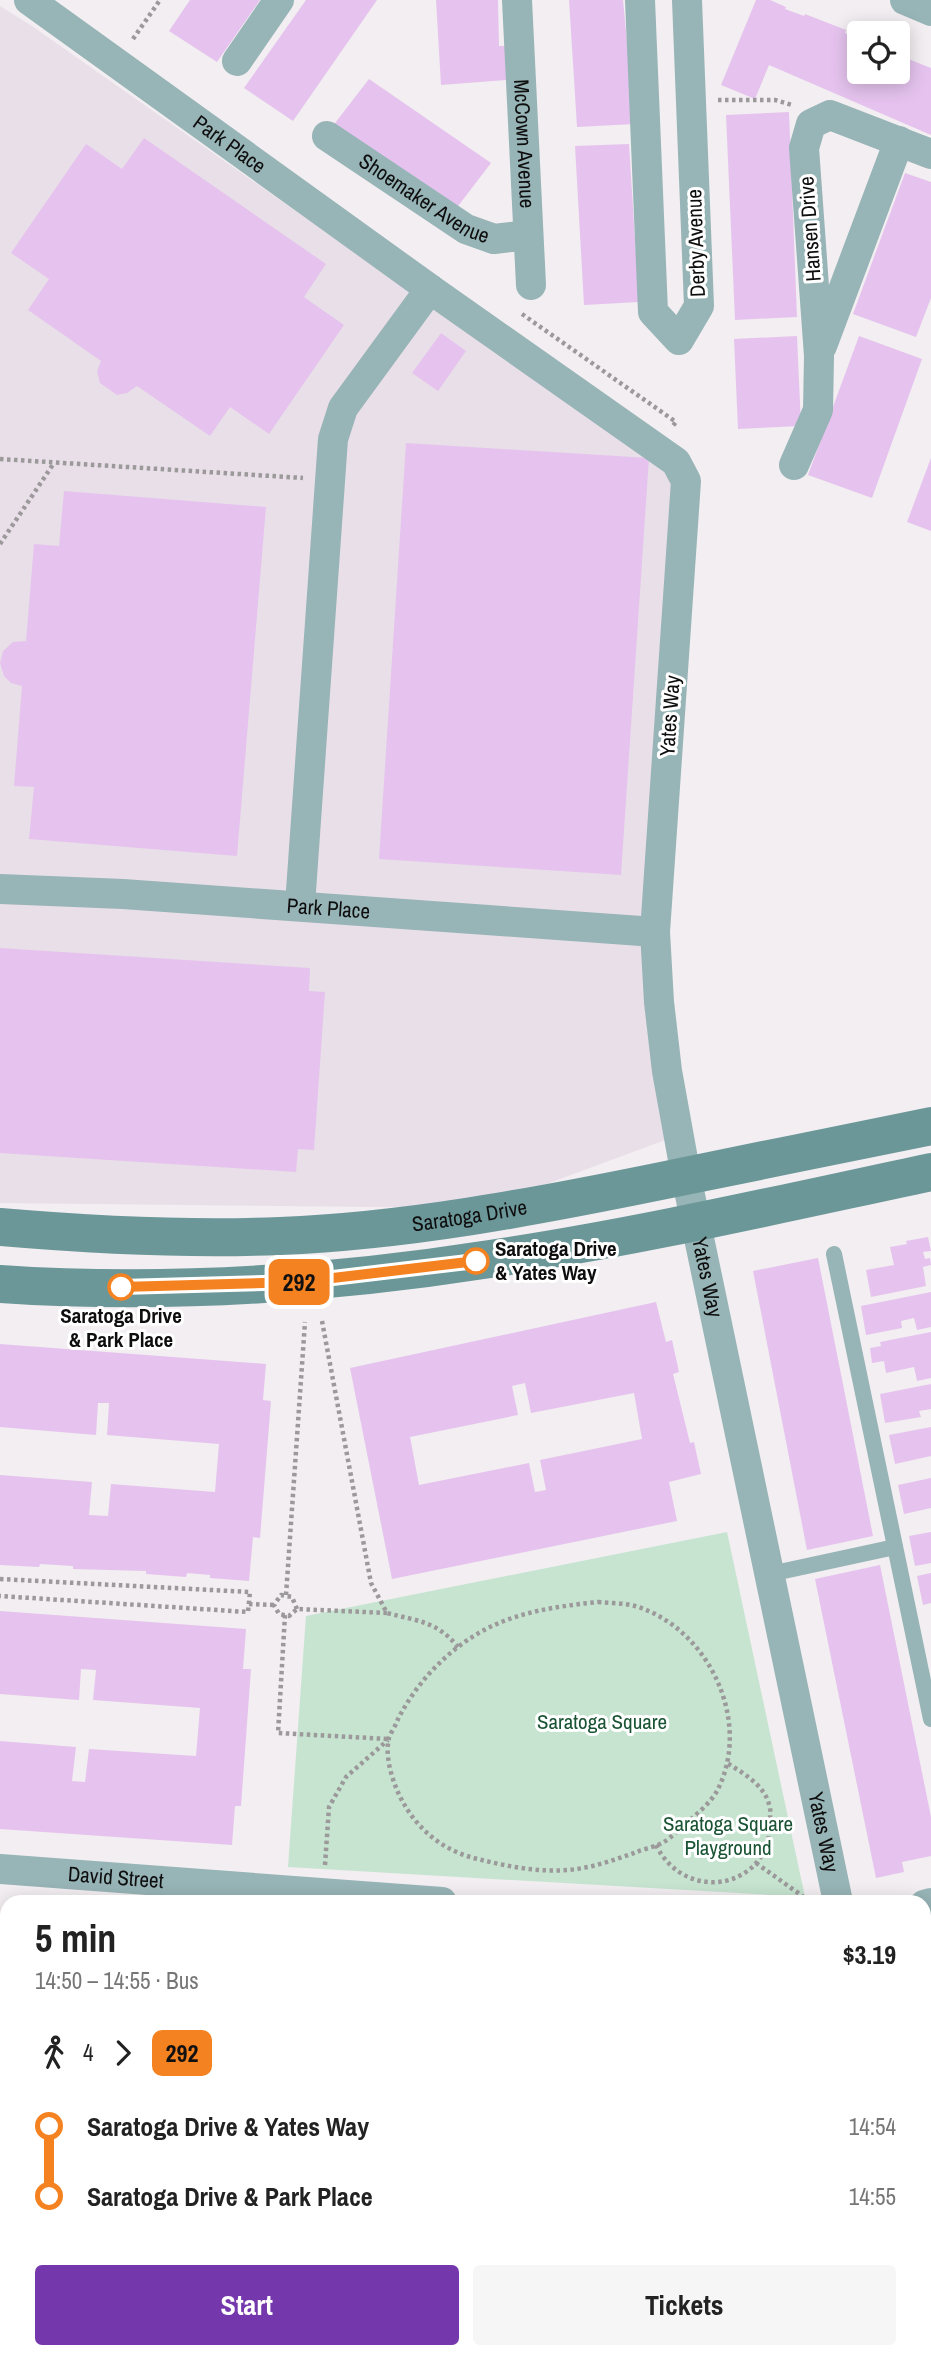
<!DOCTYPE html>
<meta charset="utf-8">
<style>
:root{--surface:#fff;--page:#f6f6f6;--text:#222;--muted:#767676;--accent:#7537ac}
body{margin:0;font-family:"Archivo Narrow",sans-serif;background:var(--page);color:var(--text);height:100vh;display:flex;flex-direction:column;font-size:26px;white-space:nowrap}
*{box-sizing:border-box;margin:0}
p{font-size:23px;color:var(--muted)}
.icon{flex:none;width:38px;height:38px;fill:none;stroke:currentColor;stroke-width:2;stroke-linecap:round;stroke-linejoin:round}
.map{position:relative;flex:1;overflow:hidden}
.drawer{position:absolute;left:0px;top:1895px;width:931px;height:464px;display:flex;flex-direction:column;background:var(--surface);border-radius:21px 21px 0 0;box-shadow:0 4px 18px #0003}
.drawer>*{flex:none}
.badge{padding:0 14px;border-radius:10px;font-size:24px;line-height:46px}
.controls{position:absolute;left:847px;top:21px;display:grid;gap:14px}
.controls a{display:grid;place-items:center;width:63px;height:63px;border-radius:7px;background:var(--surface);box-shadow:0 4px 18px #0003;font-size:35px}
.map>.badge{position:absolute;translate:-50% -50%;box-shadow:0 0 0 4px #fff}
.legs{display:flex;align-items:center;gap:10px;height:77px;padding:0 35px;font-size:23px}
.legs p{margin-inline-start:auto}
.headline{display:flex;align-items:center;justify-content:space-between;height:119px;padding:0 35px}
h1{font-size:38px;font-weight:700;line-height:52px}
.primary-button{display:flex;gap:14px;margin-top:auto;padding:14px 35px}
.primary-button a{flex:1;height:80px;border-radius:7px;background:var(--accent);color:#fff;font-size:28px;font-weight:700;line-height:80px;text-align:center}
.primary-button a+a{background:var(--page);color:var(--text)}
ul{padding:0 35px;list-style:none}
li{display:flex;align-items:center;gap:24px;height:70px;font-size:26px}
li i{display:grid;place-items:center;width:10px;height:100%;margin:0 9px;background:currentColor}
li i::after{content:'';width:18px;height:18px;margin:-9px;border:5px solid;border-radius:50%;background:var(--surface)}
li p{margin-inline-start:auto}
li:first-child i{background:linear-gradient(#0000 50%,currentColor 0)}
li:last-child i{background:linear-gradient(currentColor 50%,#0000 0)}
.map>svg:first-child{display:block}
</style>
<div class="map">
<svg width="931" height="2358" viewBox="0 0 931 2358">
<rect width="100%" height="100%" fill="#f2eef1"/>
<path fill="#e9dfe8" d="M0,6L32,26L672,475L668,1139L482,1208L0,1203Z"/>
<g fill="#c6e4d0">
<path d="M727,1532L805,1897L288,1867L306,1616Z"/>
<path d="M482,2352H749V2358H471Z"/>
</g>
<g fill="#e5c3ee" fill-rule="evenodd">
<path d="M190,0H260L217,62L169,31Z"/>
<path d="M306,0H377L293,121L244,88Z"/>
<path d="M436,0H498L499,46H507L506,80L441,85Z"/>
<path d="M569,0H623L635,124L577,127Z"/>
<path d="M756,0H770L786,7L785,9L804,16L805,14L846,30L845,33L859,39V72H898V55L931,68V135L769,65L755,99L721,85Z"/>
<path d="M369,79L491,163L452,214L332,127Z"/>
<path d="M789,112L797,317L735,320L726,115Z"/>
<path d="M144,138L326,264L304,297L344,325L269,434L230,407L210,436L137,386L127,393L117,395L100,383L97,371L101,361L28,310L49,279L11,253L86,144L122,169Z"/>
<path d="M629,144L639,302L584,305L575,146Z"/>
<path d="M905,173L931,182V298L916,337L853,314Z"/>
<path d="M441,333L466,351L438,391L412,373Z"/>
<path d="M797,336L801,426L738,429L734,339Z"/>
<path d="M859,336L922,359L872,498L808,475Z"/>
<path d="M406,443L649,458L621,875L379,859Z"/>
<path d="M931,458V531L907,522Z"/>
<path d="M64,491L266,507L237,856L29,839L34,787L14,786L22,686L11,683L4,676L0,663L3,651L13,642L26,641L34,544L59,546Z"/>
<path d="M0,948L310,968L309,991L325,992L314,1150L298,1149L296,1172L0,1153Z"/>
<path d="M928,1237L931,1251L923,1252L925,1259L930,1258L931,1265L923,1267L926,1286L871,1297L866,1270L894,1265L890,1247L907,1244L906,1241Z"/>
<path d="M818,1258L873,1536L807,1550L753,1271Z"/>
<path d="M931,1292V1327L917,1330L914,1318L901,1321L902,1328L866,1335L861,1306Z"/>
<path d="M656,1302L666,1342L672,1340L679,1372L673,1374L690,1443L694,1442L701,1474L669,1482L677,1521L392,1579L350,1368ZM525,1383L531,1413L634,1393L642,1439L540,1460L546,1490L535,1492L529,1463L419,1485L410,1437L518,1415L512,1386Z"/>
<path d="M931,1332V1378L917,1381L914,1367L886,1373L884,1361L872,1363L870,1348L881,1346L880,1342Z"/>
<path d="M0,1344L266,1364L263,1400L271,1401L260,1538L253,1537L249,1581L210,1578V1575L187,1573L186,1577L146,1574V1571L73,1569V1566L40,1564L39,1567L0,1565V1475L92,1482L89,1515L108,1516L111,1484L215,1492L219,1444L107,1435L109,1403H98L96,1435L0,1427Z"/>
<path d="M931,1384V1409L919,1411L921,1417L885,1423L880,1394Z"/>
<path d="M931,1427V1456L895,1464L889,1435Z"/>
<path d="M931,1478V1508L904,1514L898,1485Z"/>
<path d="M931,1532V1563L915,1566L909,1536Z"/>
<path d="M880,1565L931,1817V1856L902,1862L904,1872L876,1878L815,1579Z"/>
<path d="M931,1573V1603L923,1605L917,1576Z"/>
<path d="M0,1611L246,1629L243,1669H251L241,1806H235L232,1845L0,1829V1741L76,1747L72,1781L85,1782L89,1749L196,1756L200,1708L93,1700L96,1670L81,1669L79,1700L0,1694Z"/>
<path d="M2,1924L7,1925V2012L0,2011V1928Z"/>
<path d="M924,1962L931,1963V2053L926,2098Z"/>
<path d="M0,2059H7V2144L0,2143Z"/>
<rect x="0" y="2200" width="7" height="83"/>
<path d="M0,2331H7V2352H33L32,2358H0Z"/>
<path d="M47,2352H194L193,2358H47Z"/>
<path d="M831,2352H900L899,2358H830Z"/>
</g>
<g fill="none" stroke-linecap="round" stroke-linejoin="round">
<g stroke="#9c999b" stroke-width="4.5" stroke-dasharray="3.5 3.5" stroke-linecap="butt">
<path d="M133,39L160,0"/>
<path d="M718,100H775L792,105"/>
<path d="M522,314L676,422L672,427"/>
<path d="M0,459L303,478"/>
<path d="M0,544L54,463"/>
<path d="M322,1321L371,1583L387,1613C417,1621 437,1621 458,1647"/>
<path d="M0,1579L250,1592L248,1612L0,1596"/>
<path d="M286,1595L305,1322"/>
<path d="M598,1602C610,1603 624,1603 635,1606C709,1628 753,1722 717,1791C711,1802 698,1813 688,1822C680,1828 672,1837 664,1842C655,1847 643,1849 634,1853C619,1858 603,1864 588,1867C552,1875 513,1868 478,1859C446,1852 420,1832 404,1804C394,1787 384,1758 389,1738C391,1732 396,1725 398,1719C417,1682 448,1649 486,1629C521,1611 560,1606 598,1602Z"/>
<path d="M249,1604L274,1605"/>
<path d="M297,1609L292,1597L281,1595L274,1605L279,1614L289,1616L297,1609L387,1613"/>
<path d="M285,1615L278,1733L388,1739"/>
<path d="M656,1845C686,1906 773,1888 770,1820C770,1815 771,1808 769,1804C764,1785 743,1773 727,1763"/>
<path d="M756,1863L808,1900"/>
<path d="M325,1865L329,1807L346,1777L388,1740"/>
</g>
<g stroke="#97b4b6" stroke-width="16">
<path d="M834,1254L931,1719"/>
<path d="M770,1574L895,1547"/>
<path d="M924,2267L931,2207"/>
<path d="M913,2358L914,2352"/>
</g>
<g stroke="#97b4b6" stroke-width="30">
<path id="s1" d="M29,0L430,289"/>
<path id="s2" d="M517,0L531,285"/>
<path d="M640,0L653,312L679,340L699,306L687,0"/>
<path d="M905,0L931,11"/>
<path d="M237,61L279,0"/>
<path id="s3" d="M327,136L466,229L494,239L528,235"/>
<path d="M822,346L899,141"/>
<path d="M794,465L818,410L819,356L804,148L811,124L830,115L931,154"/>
<path id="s4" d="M0,889L123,894L655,932"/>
<path id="s5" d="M300,905L333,439L343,408L430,289L676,462L686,481L655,932L659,1002L667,1071L686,1176L838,1902"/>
<path id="s6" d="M0,1869L442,1902"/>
<path d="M924,1905L931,1903"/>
<path d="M789,2358L790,2352"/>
</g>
<g stroke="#6b9799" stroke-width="38">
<path id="s7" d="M0,1227C93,1235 187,1240 280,1236C406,1231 533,1207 656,1182C748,1163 839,1145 931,1126"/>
<path d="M0,1284C162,1295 330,1284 490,1259C638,1237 785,1203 931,1172"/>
</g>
</g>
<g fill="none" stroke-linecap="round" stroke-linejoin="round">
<g stroke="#fff" stroke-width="16">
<path id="line-1" d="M121,1287L299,1282L476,1261"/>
</g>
<use href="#line-1" stroke="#f58220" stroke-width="10"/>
</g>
<g fill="#fff" stroke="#f58220" stroke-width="3.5">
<circle cx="476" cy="1261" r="12"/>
<circle cx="121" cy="1287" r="12"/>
</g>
<g text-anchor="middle" stroke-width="6" stroke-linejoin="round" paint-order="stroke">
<g font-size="21" fill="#0f0e0f" stroke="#fff">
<text dy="7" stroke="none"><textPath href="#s2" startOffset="144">McCown Avenue</textPath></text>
<text dy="7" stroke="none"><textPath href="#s1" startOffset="247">Park Place</textPath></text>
<text dy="7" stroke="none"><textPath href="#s3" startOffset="116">Shoemaker Avenue</textPath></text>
<text transform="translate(810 229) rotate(-94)" y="7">Hansen Drive</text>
<text transform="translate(696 243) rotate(-92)" y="7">Derby Avenue</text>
<text transform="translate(670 716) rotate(-86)" y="7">Yates Way</text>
<text dy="7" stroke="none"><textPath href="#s4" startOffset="329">Park Place</textPath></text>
<text dy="7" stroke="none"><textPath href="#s7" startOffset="471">Saratoga Drive</textPath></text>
<text dy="7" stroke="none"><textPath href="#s5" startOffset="1771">Yates Way</textPath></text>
<text dy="7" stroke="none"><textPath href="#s5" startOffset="2338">Yates Way</textPath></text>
<text dy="7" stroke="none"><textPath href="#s6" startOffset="116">David Street</textPath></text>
</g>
<g font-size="21" font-weight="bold" fill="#0f0e0f" stroke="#fff" text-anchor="start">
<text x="495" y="1256">Saratoga Drive<tspan x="495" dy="24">&amp; Yates Way</tspan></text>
<text x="121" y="1323" text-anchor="middle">Saratoga Drive<tspan x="121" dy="24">&amp; Park Place</tspan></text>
</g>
<g font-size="21" fill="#195333" stroke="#fff">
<text x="602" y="1729">Saratoga Square</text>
<text x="728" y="1831">Saratoga Square<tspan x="728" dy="24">Playground</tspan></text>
</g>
</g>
</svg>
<div class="controls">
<a><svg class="icon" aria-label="locate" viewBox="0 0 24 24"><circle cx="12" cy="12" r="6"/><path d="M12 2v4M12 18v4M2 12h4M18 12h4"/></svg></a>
</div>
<b class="badge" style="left:299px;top:1282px;background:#f58220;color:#111">292</b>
<section class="drawer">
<div class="headline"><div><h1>5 min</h1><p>14:50 – 14:55 · Bus</p></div><b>$3.19</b></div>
<div class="legs"><svg class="icon" aria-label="walk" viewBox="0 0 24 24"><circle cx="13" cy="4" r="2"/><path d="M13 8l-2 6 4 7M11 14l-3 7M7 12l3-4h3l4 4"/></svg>4<svg class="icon" aria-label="forward" viewBox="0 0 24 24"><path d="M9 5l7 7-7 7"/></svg><b class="badge" style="background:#f58220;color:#111">292</b></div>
<ul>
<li><i style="color:#f58220"></i><b>Saratoga Drive &amp; Yates Way</b><p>14:54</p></li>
<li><i style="color:#f58220"></i><b>Saratoga Drive &amp; Park Place</b><p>14:55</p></li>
</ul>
<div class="primary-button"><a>Start</a><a>Tickets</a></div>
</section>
</div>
